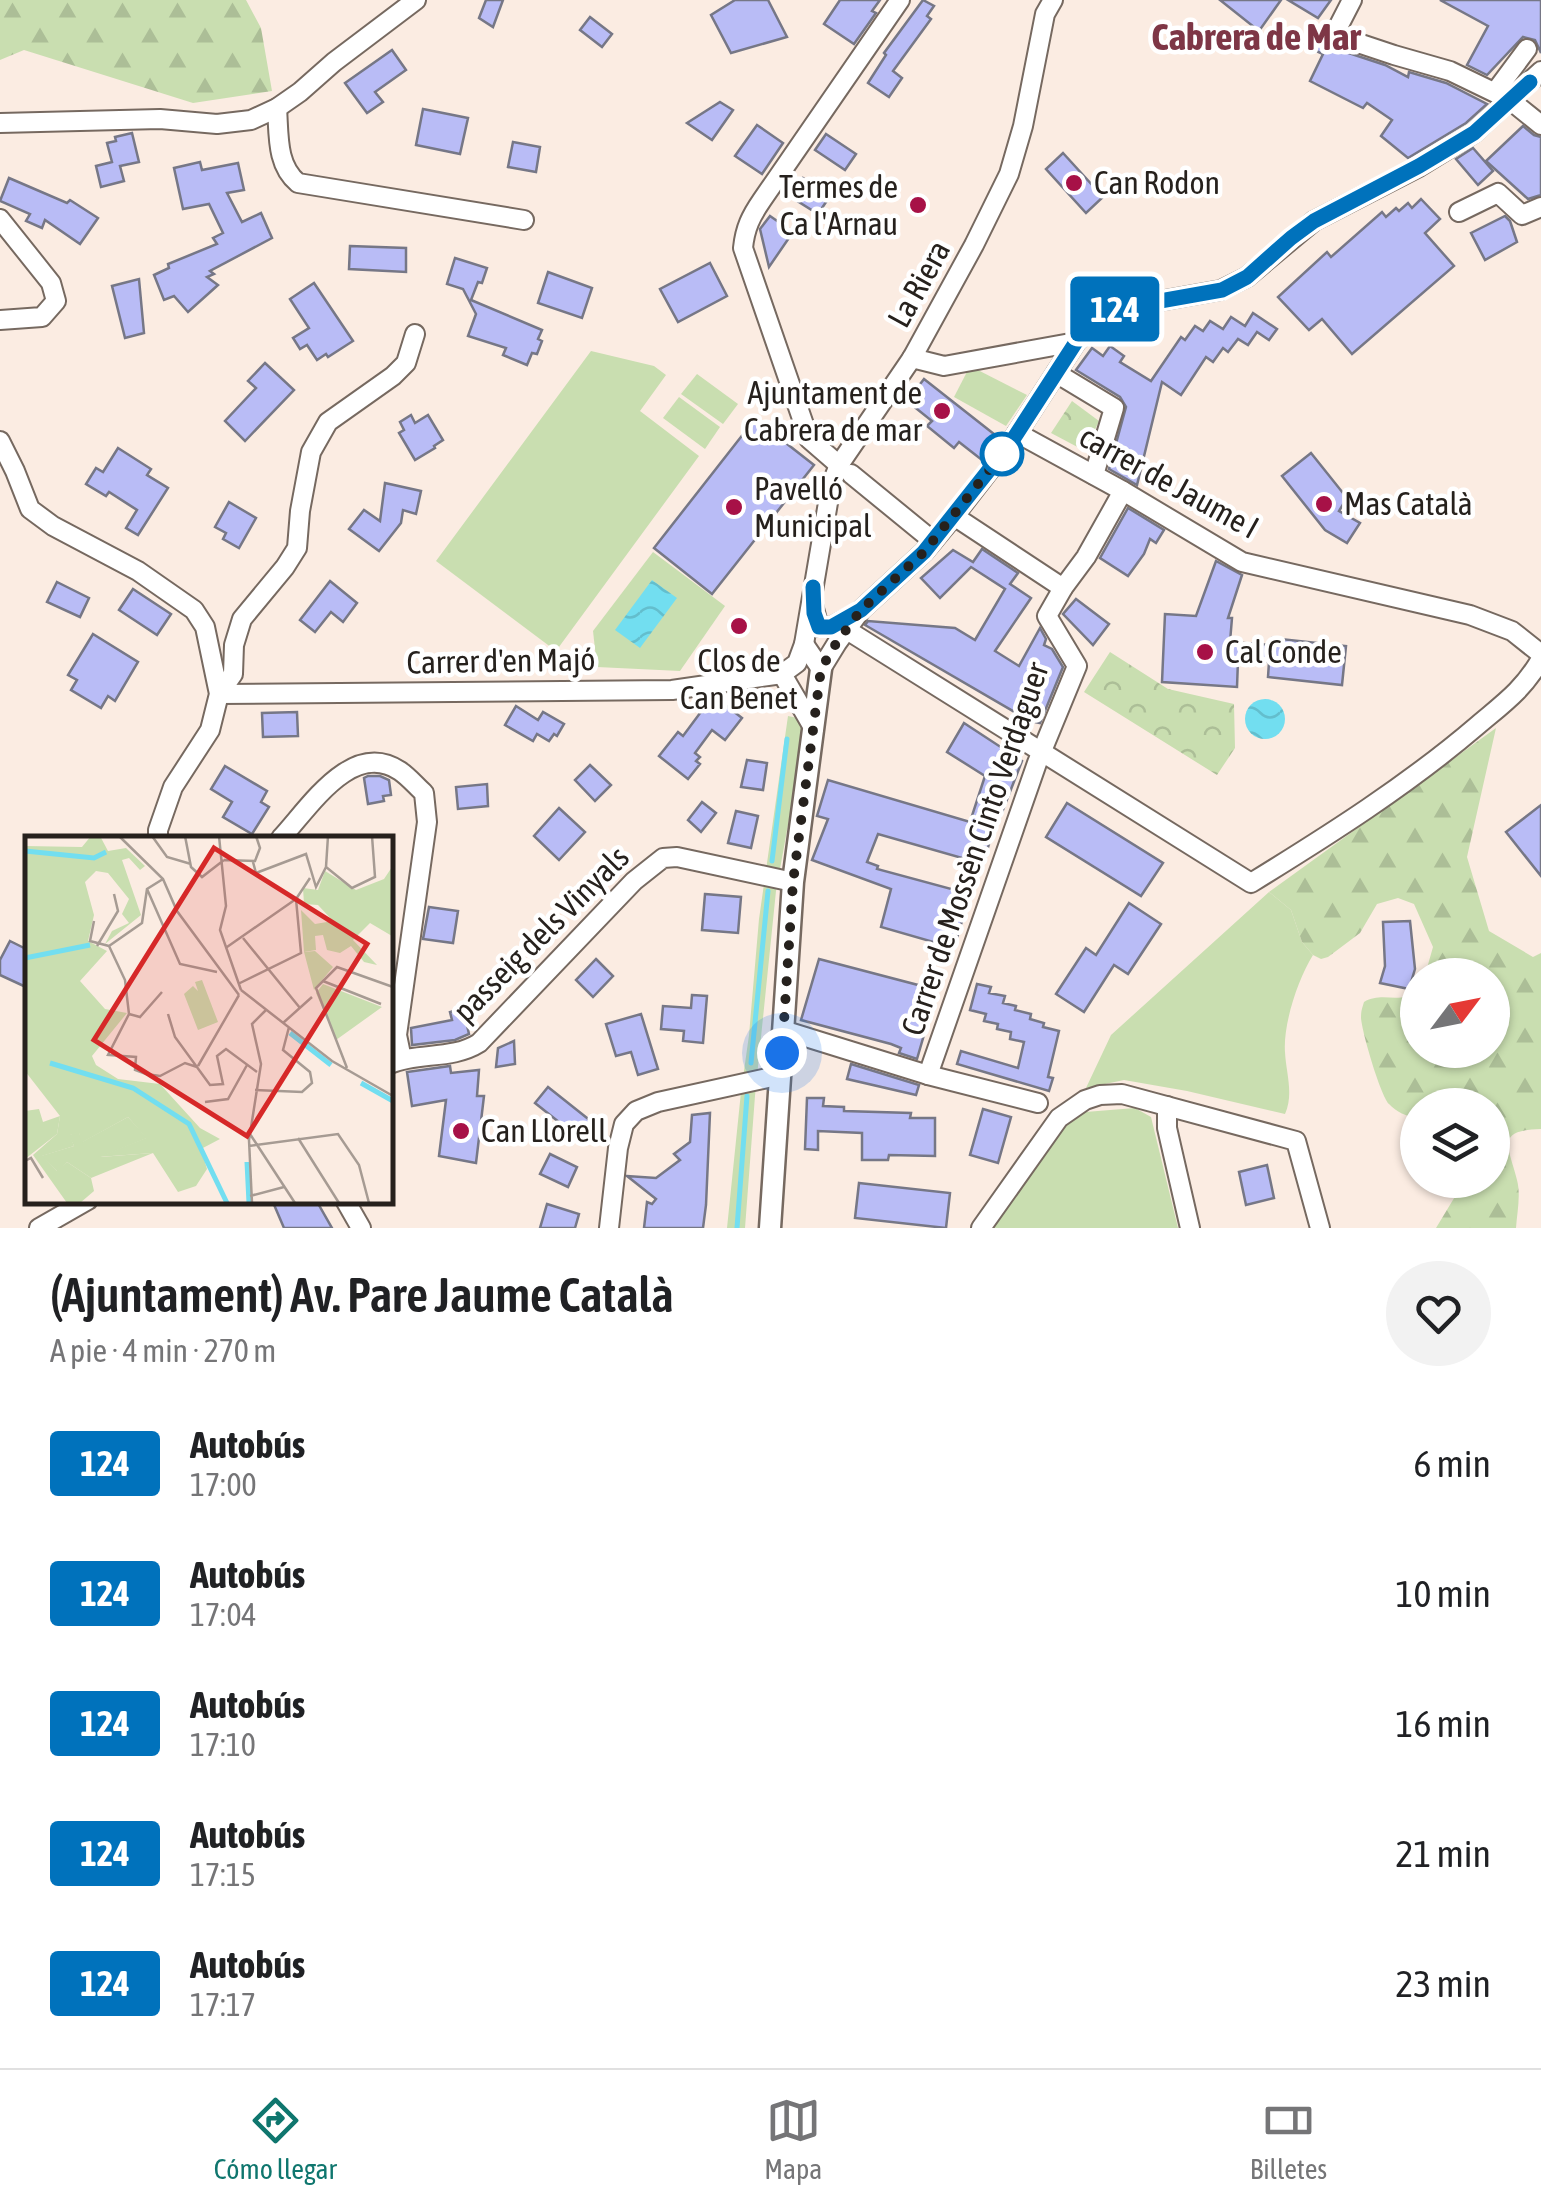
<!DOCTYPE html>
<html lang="es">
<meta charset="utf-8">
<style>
:root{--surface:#fff;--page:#f2f2f2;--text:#202124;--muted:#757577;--line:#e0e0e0;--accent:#0f766e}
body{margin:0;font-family:"Asap Condensed",sans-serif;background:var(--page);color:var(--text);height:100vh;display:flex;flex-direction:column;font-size:38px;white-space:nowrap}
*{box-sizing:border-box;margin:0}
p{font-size:32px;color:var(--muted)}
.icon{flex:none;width:55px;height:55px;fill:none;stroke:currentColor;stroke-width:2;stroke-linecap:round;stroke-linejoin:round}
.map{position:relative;height:1228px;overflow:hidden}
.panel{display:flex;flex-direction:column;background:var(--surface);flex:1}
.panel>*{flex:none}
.badge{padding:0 20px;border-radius:8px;font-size:35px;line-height:65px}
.needle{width:65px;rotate:58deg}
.controls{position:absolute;left:1400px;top:958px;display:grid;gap:20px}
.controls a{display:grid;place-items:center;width:110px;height:110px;border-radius:50%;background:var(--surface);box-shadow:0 2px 8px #0004;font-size:50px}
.you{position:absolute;width:50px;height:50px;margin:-25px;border:8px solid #fff;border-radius:50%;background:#1a73e8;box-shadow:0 0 0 15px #1a73e833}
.map>.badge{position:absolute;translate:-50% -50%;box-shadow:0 0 0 5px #fff}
.round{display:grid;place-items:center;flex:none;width:105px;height:105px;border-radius:52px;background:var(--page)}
.overview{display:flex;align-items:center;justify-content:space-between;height:170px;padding:0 50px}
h1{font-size:48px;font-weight:600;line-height:75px}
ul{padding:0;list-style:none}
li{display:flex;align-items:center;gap:30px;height:130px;padding:0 50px}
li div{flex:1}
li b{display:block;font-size:38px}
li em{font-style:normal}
li .badge{min-width:110px;font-weight:700;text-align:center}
.tab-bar{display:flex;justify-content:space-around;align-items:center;height:140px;border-top:2px solid var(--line);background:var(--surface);font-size:28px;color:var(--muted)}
.tab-bar a{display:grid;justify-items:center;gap:5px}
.tab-bar .active{color:var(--accent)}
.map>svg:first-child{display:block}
</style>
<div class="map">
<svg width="1541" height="1228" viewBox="0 0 1541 1228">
<defs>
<pattern id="forest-firs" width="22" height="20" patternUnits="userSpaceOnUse" patternTransform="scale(2.5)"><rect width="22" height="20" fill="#c9deb0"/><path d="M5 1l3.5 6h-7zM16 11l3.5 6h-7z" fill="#acbe97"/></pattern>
<pattern id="park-crowns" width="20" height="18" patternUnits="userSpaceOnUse" patternTransform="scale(2.5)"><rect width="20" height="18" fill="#c9deb0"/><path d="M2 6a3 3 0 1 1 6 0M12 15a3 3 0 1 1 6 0" fill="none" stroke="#acbe97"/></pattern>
<pattern id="water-waves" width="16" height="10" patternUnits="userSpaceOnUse" patternTransform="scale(2.5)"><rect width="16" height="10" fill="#72def0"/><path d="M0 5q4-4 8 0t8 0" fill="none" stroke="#63becd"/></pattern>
</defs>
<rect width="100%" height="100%" fill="#fbece2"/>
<g fill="#c9deb0">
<path d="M591,351L654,366L666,375L640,411L699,456L556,651L436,561Z"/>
<path d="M970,366L1027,395L1006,426L954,397Z"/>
<path d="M697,374L738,404L723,424L681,394Z"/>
<path d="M679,397L720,427L705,449L663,418Z"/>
<path d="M653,552L725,606L680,671L597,667L593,631Z"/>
<path d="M788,716L807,720L776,891L755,1096L745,1228H727L741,1092L749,1035L759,919Z"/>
<path d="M1269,892L1291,910L1302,942L1313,955C1298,979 1283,1024 1285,1052C1286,1073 1294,1094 1285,1114L1187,1091L1124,1080L1086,1088L1111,1035Z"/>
<path d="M1135,1108L1151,1117L1178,1228H992L1073,1113Z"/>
</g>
<g fill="url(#forest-firs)">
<path d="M0,0H246L261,28L272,91L193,103L24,50L0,60Z"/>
<path d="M1496,728L1467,857L1489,931L1533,957L1541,953V1129C1494,1130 1509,1147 1517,1180C1521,1195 1517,1213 1516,1228H1436L1465,1180H1492V1105H1418L1417,1119C1407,1116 1396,1112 1389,1104C1380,1094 1362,1032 1361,1018C1361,1010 1362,1009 1364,1002C1383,991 1399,1005 1417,991L1418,1050H1492V975H1425L1433,947L1414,904L1398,898L1377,904L1360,933L1328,957L1321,959L1313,955L1302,942L1291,910L1269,892Z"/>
</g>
<g fill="url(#park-crowns)">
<path d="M1072,401L1099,421L1085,451L1051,433Z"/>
<path d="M1110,652L1168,689L1234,704L1235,748L1217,775L1084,692Z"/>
</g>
<g fill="url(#water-waves)">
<path d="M652,580L677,598L640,648L615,630Z"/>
<circle cx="1265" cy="719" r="20"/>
</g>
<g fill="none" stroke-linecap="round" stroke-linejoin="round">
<g stroke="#72def0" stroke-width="5">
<path d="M772,861L787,739"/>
<path d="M751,1063L768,891"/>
<path d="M737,1228L747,1096"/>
</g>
</g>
<g fill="#b9bcf6" stroke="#767786" stroke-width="2.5">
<path d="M486,0H503L493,27L479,18Z"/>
<path d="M735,0H768L787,37L731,53L711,15Z"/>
<path d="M840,0H880L872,11L876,13L854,44L824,24Z"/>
<path d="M923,0L934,6L927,16L931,19L893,71L902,78L889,97L868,83L886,55L884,53Z"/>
<path d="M1220,0H1281L1259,31Z"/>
<path d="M1288,0H1331L1318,18Z"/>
<path d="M1440,0H1541V53L1535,40L1523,37L1487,75L1467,65L1488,26Z"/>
<path d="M590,17L612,34L602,47L580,30Z"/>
<path d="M1317,36L1330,47L1385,65L1408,77L1409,72L1446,83L1487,104L1466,123L1408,158L1381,136L1392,120L1367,103L1363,108L1310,81L1323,54L1312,49Z"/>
<path d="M392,50L406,70L375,92L383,102L367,113L345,83Z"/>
<path d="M720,102L733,110L712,140L687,123Z"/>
<path d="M423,109L468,118L460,154L416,145Z"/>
<path d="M757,125L783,143L762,174L735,156Z"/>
<path d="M1523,126L1534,135L1541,137V195L1528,199L1486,161Z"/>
<path d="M132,133L139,162L120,166L124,181L101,187L96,166L112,162L107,143L116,141L115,137Z"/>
<path d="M826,134L856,154L845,170L815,150Z"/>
<path d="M513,142L540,147L536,172L508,167Z"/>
<path d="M1473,148L1493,171L1478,185L1456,159Z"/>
<path d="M1063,153L1103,197L1086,213L1046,169Z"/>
<path d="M200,162L202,170L238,163L244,190L227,193L242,222L261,213L272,238L210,271L214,274L207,277L218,285L188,312L174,296L164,300L154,275L169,268L168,264L217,244L213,238L223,233L209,204L183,209L174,168Z"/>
<path d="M9,178L67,203L70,200L98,218L80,244L45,220L42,228L26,221L30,214L0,201Z"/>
<path d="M803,178L830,196L818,214L791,197Z"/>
<path d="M1421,199L1440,219L1425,233L1454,266L1352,354L1322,319L1309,330L1278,297L1327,252L1331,257L1382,212L1386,217L1396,208L1399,211L1408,203L1412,208Z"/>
<path d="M770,216L793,232L769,267L760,229Z"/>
<path d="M1505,216L1510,221L1517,242L1485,260L1471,233Z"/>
<path d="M350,246L406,248V272L349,269Z"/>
<path d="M455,258L487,268L482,283L478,282L471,300L542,330L538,339L542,341L537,354L532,353L527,365L503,355L506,348L468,336L476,314L463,289L447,284Z"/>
<path d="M710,263L727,296L678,322L660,289Z"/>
<path d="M548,272L592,288L582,318L538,303Z"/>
<path d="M139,279L144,333L125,338L112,286Z"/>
<path d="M314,283L353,341L328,357L326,354L317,360L307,345L300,349L293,338L309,328L290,299Z"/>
<path d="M1253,313L1277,329L1269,340L1257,332L1248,345L1238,339L1228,352L1223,348L1213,362L1206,357L1181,395L1162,382L1137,485L1109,469L1126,407L1120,397L1076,370L1092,348L1103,356L1110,346L1124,356L1120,362L1151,381L1181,337L1185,340L1195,326L1203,331L1210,321L1223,329L1231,317L1245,326Z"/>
<path d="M265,363L294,390L245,441L225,421L256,388L248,381Z"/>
<path d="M924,379L999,438L982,460L959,442L954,448L927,426L932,421L907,401Z"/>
<path d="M411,415L415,423L428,415L443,440L434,446L435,448L415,460L399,433L404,430L400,422Z"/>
<path d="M755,419L814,465L712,594L654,548Z"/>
<path d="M118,448L151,469L147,475L168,488L138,535L126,528L137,510L109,492L106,496L86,484L96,468L103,472Z"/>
<path d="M1311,453L1347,498L1339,511L1360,523L1347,543L1325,530L1282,476Z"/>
<path d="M385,483L421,491L416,514L403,510L401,523L379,551L349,529L364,510L380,521Z"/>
<path d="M229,502L256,518L239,548L223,539L226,533L215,527Z"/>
<path d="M1128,508L1164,530L1156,543L1150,539L1144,554L1128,576L1100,558Z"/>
<path d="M982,549L1018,573L1010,584L1031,598L995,651L1019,666L1040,628L1046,639L1044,645L1052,649L1063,667L1040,723L1030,721L865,625L868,621L955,628L975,640L1005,589L971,567L940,598L921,578L953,550L973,562Z"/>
<path d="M1216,561L1242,575L1228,618H1232L1230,642L1271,645L1272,638L1346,646L1342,685L1268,677L1269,662L1238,660L1237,687L1162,682L1165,614L1196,616Z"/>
<path d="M330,581L357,603L343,622L331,612L315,632L300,620Z"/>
<path d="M57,582L89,598L80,617L47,602Z"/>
<path d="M133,589L171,614L157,635L119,610Z"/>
<path d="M1076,599L1109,624L1093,645L1063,614Z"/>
<path d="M93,634L138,662L115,701L108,696L101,708L71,690L77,680L68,675Z"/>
<path d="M719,700L742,718L725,740L712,730L695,753L700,757L696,761L700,764L688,779L659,756L678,732L683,736L709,701L715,706Z"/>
<path d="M516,706L538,720L543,712L564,724L557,736L554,734L549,741L537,734L533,741L505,725Z"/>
<path d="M297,712L298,736L263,737L262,713Z"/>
<path d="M964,723L1022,761L1001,815L998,814L983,864L878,834L867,862L878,866L877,869L970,894L954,948L881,927L891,889L812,860L828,819L817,816L828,780L970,822L985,776L947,752Z"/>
<path d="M747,760L767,763L763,790L741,787Z"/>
<path d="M590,765L611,785L595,801L575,780Z"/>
<path d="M225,766L267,791L261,802L269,807L252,834L223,817L232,802L211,789Z"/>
<path d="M368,776H380L389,780L391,795L383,796L384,801L368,804L364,778Z"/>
<path d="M487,784L488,806L458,809L456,787Z"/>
<path d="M702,802L716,813L701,832L688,820Z"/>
<path d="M1067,803L1163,863L1141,896L1046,837Z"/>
<path d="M1541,805V876L1506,832Z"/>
<path d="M559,808L585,832L559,860L534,836Z"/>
<path d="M736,811L758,816L751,848L728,843Z"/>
<path d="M705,894L741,897L738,933L702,930Z"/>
<path d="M1129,903L1161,924L1128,974L1114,965L1084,1012L1056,994L1086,948L1096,955Z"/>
<path d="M429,907L458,911L453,943L423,939Z"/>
<path d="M1410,921L1415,969L1409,989L1380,983L1385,966L1383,922Z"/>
<path d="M10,941L28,950V988L0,975V960Z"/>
<path d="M596,959L613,976L593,997L576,980Z"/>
<path d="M819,959L937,990L917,1059L899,1053L901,1048L891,1044L801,1020Z"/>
<path d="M977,984L991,987L989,993L1005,996L1003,1003L1016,1006L1015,1010L1031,1014L1030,1019L1044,1023L1043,1027L1059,1031L1048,1077L1053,1078L1049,1091L957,1064L961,1051L1018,1068L1024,1042L1010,1039L1011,1032L997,1029L998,1024L984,1021L986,1014L970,1010Z"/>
<path d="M692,995L707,996L703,1043L683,1041L684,1031L661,1029L663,1006L691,1008Z"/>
<path d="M463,1008L469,1034L455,1040L412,1045L411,1028L452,1020L450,1012Z"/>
<path d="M641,1014L658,1069L638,1075L631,1052L616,1056L606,1024Z"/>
<path d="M514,1041L515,1064L496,1067L498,1048Z"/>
<path d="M851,1064L919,1085L916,1095L847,1079Z"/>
<path d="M450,1066L451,1073L479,1070L477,1096H484L476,1163L439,1156L446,1100L412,1106L407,1072Z"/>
<path d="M548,1087L592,1122L579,1138L535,1103Z"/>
<path d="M807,1098H824L823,1106L844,1107V1111L911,1113L910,1118H935V1156L889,1155L888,1160H862V1133L818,1131V1150L805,1149Z"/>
<path d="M983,1109L1011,1117L998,1163L970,1155Z"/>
<path d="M710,1113L706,1205L703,1228H644L647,1202L652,1204L656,1199L627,1176L656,1178L680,1160L674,1154L690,1142L692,1115Z"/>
<path d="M550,1154L577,1167L568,1187L540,1174Z"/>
<path d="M1267,1165L1274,1198L1246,1205L1239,1172Z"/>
<path d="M859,1183L950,1193L946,1228L855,1218Z"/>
<path d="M272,1200H316L332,1228H284Z"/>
<path d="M547,1204L579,1214L575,1228H540Z"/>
</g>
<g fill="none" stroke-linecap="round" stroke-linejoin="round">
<g stroke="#766960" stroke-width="22">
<g id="minor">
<path d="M1352,0L1334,35L1394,55L1450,71L1510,100L1541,125"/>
<path d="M1495,92L1527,49"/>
<path d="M277,108C279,134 276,165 298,183L524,220"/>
<path d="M0,123L160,119L217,124L251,120L277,108L300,92L334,62L416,0"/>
<path d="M1459,212L1498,193L1522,215L1541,207"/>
<path d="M0,219L51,283L56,301L42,317L0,320"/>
<path d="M912,358L944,366L1076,342"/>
<path d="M1056,373L1114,408L1094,475"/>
<path d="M1017,433L1123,491L1242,562L1470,615L1512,631L1541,654"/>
<path d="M0,441L15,471L30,509L53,526L138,571L194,610L205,627L219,694L210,730L173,787L158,830V838"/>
<path d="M839,465L809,439L743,248C745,228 751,216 762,200L900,0"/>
<path d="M851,474L933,541"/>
<path d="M954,516L1063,588"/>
<path d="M813,605L819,627H831L852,616"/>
<path d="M847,630L1251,883C1329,835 1408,785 1478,725C1504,703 1523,690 1541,659"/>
<path d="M804,644L821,669L837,643L861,610L924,552L954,516L1012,441L1076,342L1099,319L1115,309L1221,290L1247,277L1314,221L1419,167L1474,133L1541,71"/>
<path d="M782,674L797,663L804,644L831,485L839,465L912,358L974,245L1009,174L1023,126L1045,14L1053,0"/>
<path d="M782,674L814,729"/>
<path d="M219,694L672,690L782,674"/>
<path d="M219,694L233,674L234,645L242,619L285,567L297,548L300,511L311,452L328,422L393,376L406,363L415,334"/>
<path d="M281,838C310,807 352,739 400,771C409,777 416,786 424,793L427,822L397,1035L402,1059"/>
<path d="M783,1030L928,1075L1038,1103"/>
<path d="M390,1064C418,1052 452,1060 479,1043L634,881L663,858L677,857L793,882"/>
<path d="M928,1075L1037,763L1077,666L1047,616L1063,588L1086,557L1123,491"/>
<path d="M1167,1106V1128L1190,1228"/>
<path d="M345,1200L361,1228"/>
<path d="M39,1228L88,1200"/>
<path d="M609,1228L618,1148L624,1124L636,1111L658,1102L781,1075"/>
<path d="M981,1228L1059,1118L1085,1100L1100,1095L1122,1094L1296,1141L1320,1228"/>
</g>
</g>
<g stroke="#766960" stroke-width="25">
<path id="tertiary" d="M770,1228L793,882L821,669"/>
</g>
<use href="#minor" stroke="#fff" stroke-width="18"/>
<use href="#tertiary" stroke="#fff" stroke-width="20"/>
</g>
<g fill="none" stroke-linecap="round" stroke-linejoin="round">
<g stroke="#fff" stroke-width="22">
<path id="line" d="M813,587L814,613L819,627H831L861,610L924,552L1012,441L1076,342L1099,319L1115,309L1222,290L1247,277L1291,238L1314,221L1419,166L1474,133L1530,82"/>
</g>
<use href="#line" stroke="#0072bc" stroke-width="15"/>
<path stroke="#26211d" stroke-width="10" stroke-dasharray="0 18" d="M782,1053L793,882L821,669L837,642L861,610L924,552L1002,454"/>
</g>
<g fill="#a71147" stroke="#fff" stroke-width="4">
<circle cx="1074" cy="183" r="10"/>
<circle cx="918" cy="205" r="10"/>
<circle cx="942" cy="411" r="10"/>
<circle cx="1324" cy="504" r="10"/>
<circle cx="734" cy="507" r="10"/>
<circle cx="739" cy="626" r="10"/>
<circle cx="1205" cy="652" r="10"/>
<circle cx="461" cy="1131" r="10"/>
</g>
<circle fill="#fff" stroke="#0072bc" stroke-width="5" cx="1002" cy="454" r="20"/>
<g text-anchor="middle" stroke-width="9" stroke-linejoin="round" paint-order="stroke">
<g font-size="32" fill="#26211d" stroke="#fff" text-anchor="start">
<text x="1094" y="194">Can Rodon</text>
<text x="898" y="198" text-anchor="end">Termes de<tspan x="898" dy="37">Ca l'Arnau</tspan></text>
<text x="922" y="404" text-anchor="end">Ajuntament de<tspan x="922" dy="37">Cabrera de mar</tspan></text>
<text x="754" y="500">Pavelló<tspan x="754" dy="37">Municipal</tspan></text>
<text x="1344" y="515">Mas Català</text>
<text x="1225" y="663">Cal Conde</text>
<text x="739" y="672" text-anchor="middle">Clos de<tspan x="739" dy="37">Can Benet</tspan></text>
<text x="481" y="1142">Can Llorell</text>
</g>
<g font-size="32" fill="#26211d" stroke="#fff">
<text transform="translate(919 284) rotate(-61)" y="11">La Riera</text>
<text transform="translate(1169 482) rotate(29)" y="11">carrer de Jaume I</text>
<text transform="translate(501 661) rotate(-1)" y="11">Carrer d'en Majó</text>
<text transform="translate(975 849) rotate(-71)" y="11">Carrer de Mossèn Cinto Verdaguer</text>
<text transform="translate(541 934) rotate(-45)" y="11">passeig dels Vinyals</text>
</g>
<g font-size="38" font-weight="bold" fill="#7e3646" stroke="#fff">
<text x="1256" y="50">Cabrera de Mar</text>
</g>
</g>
<g transform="translate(25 836)">
<rect width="368" height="368" fill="#fbece2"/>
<path d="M290,115L308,131L289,154L279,116ZM177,144L193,186L173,194L159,158L168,150L173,155L170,146ZM298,148L357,171L311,204L291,157ZM14,273L18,286L35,280L32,298L0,323V275ZM103,281L122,302L75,321L128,317L66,342L42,326L33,336L16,320L49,310L44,299L54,296L57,306Z" fill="#c9deb0"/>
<path d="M66,0H75L83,15L101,12L120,30L115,34L104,22L97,24L116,79L80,108L87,95L104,87L97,78L104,63L83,37L71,35L60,46L69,79L63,105L82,115L55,145L80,173L102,177L67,220L71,229L93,243L135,248L175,292L195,303L176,313L182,333L171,350L153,356L128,317L73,321L121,302L103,281L56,307L54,297L45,299L49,310L17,320L32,335L42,326L66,342L69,355L55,367H42L8,319L32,298L35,280L0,235V10L57,11ZM367,31V100L345,87L328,104L352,129L339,126L326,110L315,117L302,114L298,99L290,100L291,114L279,116L276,74L290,88L308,85L293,69L279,68L278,52L293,54L300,35L331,54L359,43Z" fill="#c9deb0"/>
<path fill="none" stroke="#72def0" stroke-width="5" d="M0,15L69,22L81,16M0,122L65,109M265,197L306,229M25,227L108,252L164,288L202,367M336,247L368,265M222,326L224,367"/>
<path fill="none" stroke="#a69b93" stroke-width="2.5" d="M94,0L138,43L152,75L214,159M127,0L142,21L166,28M160,0L166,31L177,41L199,24M194,0L201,70L195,94L216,154M303,0L301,31L327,52L350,41L347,0M199,24L230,25L235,12L231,0M228,26L231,37L281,18L291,51L301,31M122,53L155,128L192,136M69,85L65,105L84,110M218,102L275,172M72,110L93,75L89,58M84,110L100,144L104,178L83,219L111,221L110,234L121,238L135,240L160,227L172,231M84,110L117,87L122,53L138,43M202,111L271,63M298,145L356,168M213,148L276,117L271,63L285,42M216,154L307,225L368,260M104,178L115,181L137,156M143,178L150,201L185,249L198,248L192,220L201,213L232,236M258,187L287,161M173,230L214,159M322,232L291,152L312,131L368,151M230,254L277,256L287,247L285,236L258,214L264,191M180,266L203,263L222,229M225,298L270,367M273,302L314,367M224,310L313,298L334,329L344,367M0,325L6,322L18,342M225,360L259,351M227,367L224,304L236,228L227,188L241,174"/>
<path fill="#d62828" fill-opacity="0.15" stroke="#d62828" stroke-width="5" d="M189,12L342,108L222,300L69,204Z"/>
<rect width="368" height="368" fill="none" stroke="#26211d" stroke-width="5"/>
</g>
</svg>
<div class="controls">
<a><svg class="needle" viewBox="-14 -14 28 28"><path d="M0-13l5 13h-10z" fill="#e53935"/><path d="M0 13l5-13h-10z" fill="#757577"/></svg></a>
<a><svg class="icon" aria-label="layers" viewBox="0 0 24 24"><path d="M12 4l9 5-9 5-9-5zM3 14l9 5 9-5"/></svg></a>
</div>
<div class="you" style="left:782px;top:1053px"></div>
<b class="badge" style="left:1115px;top:309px;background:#0072bc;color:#fff">124</b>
</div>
<section class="panel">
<div class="overview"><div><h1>(Ajuntament) Av. Pare Jaume Català</h1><p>A pie · 4 min · 270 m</p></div><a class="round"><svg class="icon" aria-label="heart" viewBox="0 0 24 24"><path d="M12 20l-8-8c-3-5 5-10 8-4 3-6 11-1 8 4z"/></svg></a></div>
<ul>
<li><span class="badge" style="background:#0072bc;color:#fff">124</span><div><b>Autobús</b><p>17:00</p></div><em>6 min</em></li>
<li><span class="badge" style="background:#0072bc;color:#fff">124</span><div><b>Autobús</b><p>17:04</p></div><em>10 min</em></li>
<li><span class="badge" style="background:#0072bc;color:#fff">124</span><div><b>Autobús</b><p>17:10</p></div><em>16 min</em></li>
<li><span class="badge" style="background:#0072bc;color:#fff">124</span><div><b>Autobús</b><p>17:15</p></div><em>21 min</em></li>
<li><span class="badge" style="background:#0072bc;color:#fff">124</span><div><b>Autobús</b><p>17:17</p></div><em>23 min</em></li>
</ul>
</section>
<nav class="tab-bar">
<a class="active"><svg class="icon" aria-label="directions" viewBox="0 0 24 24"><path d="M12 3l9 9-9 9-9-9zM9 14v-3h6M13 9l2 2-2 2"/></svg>Cómo llegar</a>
<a><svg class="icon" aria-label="map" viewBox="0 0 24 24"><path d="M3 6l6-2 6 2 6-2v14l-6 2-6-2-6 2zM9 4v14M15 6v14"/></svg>Mapa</a>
<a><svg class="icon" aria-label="tickets" viewBox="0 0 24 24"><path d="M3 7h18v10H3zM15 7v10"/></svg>Billetes</a>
</nav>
